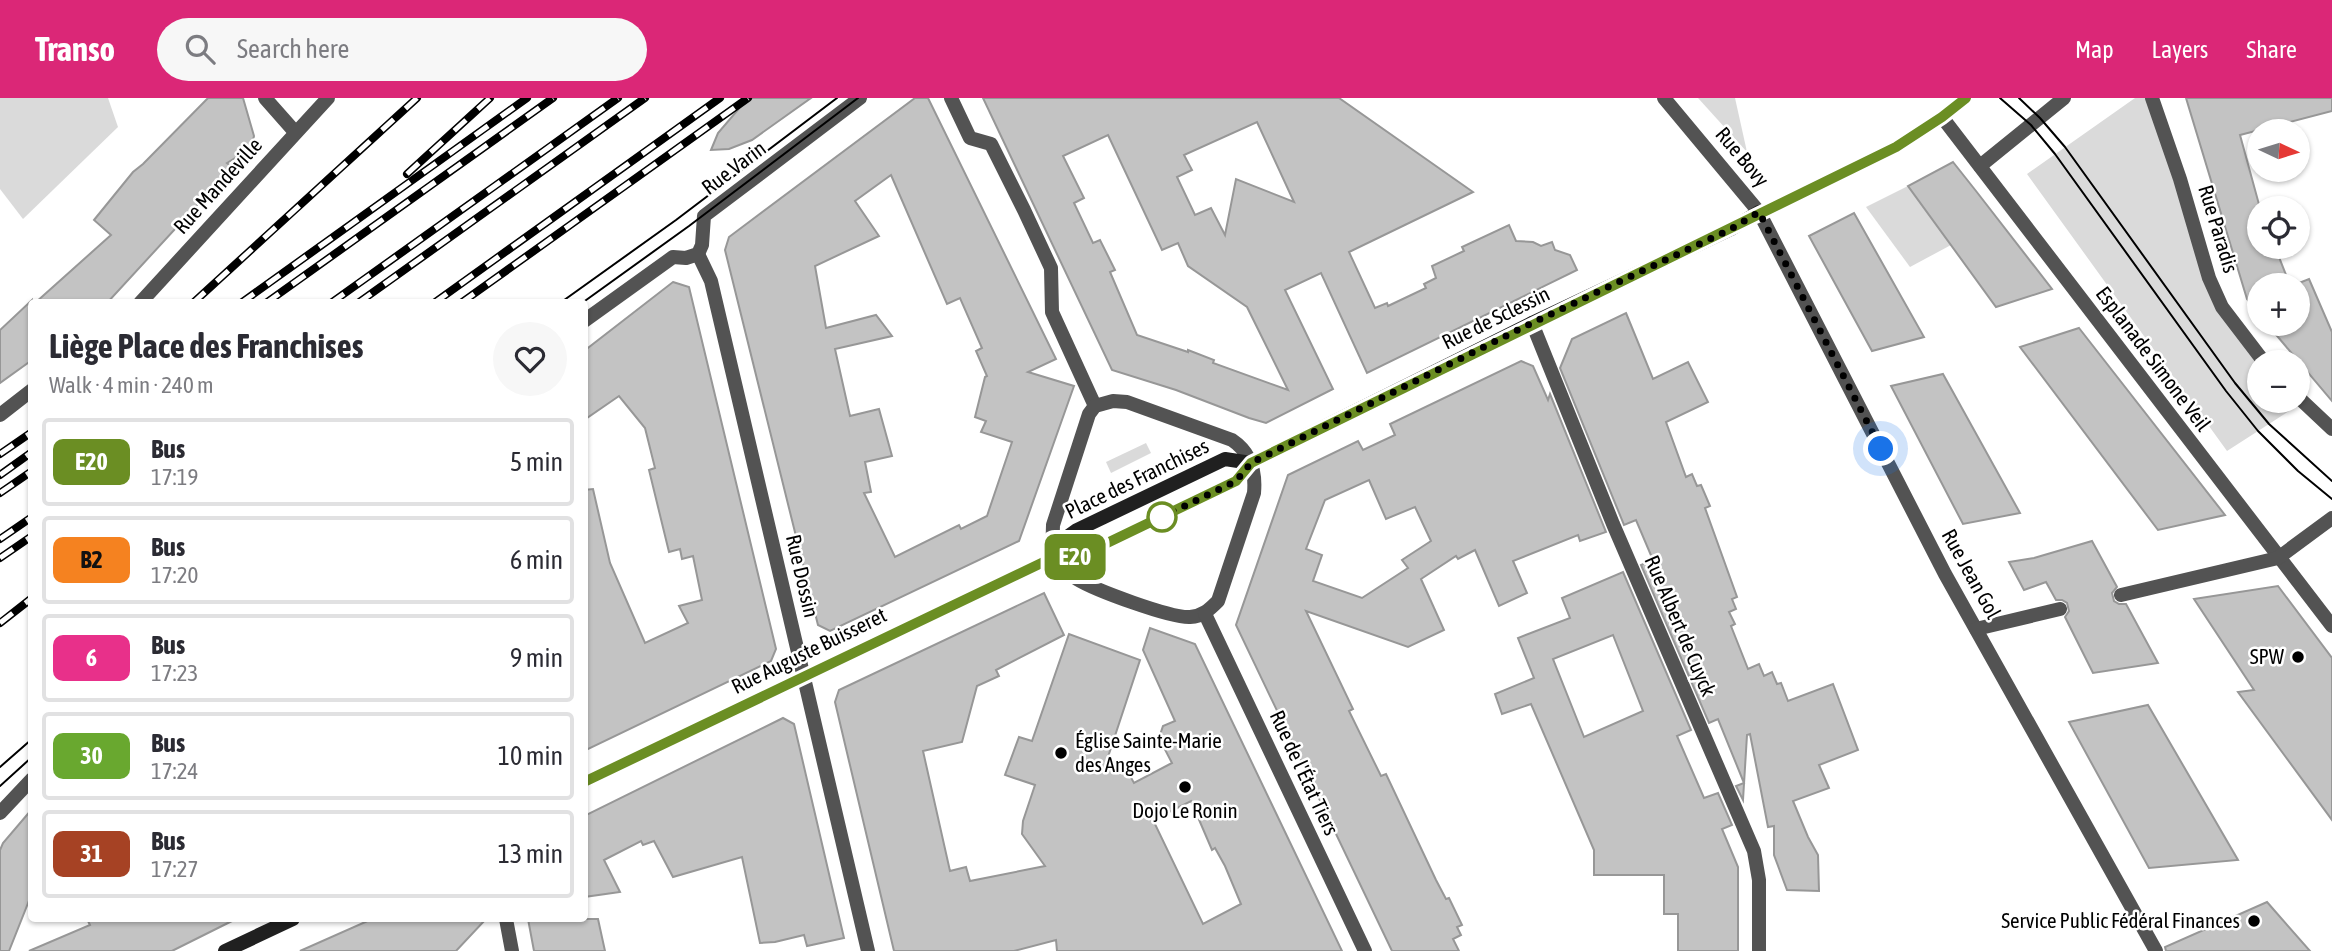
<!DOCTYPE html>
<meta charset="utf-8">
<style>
:root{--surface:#fff;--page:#f7f7f7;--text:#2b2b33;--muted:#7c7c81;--line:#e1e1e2;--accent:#db2777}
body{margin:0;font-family:"Asap Condensed",sans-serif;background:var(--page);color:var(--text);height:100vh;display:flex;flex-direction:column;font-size:26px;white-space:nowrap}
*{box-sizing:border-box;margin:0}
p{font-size:23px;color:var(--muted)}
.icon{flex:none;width:38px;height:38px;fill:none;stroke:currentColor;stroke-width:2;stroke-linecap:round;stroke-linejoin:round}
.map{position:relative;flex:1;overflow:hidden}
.details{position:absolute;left:28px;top:201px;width:560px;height:623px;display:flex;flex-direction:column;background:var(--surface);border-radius:7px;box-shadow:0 2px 5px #0004}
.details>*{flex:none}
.badge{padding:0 14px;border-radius:10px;font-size:24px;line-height:46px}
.needle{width:46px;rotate:94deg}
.controls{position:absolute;left:2247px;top:21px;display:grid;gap:14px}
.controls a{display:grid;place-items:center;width:63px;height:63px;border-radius:50%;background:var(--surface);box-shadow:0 2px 5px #0004;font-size:35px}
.you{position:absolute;width:35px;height:35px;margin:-18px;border:5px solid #fff;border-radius:50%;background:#1a73e8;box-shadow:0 0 0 10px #1a73e833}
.map>.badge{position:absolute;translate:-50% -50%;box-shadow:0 0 0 4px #fff}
.round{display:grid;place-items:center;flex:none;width:74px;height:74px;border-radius:37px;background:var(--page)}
.overview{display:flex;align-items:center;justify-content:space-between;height:119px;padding:0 21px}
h1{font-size:33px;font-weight:700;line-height:52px}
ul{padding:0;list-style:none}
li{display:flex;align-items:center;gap:21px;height:88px;margin:0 14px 10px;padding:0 7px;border:4px solid var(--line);border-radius:7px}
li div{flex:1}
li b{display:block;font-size:26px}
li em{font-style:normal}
li .badge{min-width:77px;font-weight:700;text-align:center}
header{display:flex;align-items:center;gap:42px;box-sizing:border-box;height:98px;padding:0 35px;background:var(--accent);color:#fff}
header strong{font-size:33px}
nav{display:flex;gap:38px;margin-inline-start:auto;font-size:24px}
.search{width:490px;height:63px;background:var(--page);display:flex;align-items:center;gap:18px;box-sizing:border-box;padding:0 24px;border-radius:38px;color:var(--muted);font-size:26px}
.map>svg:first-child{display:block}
</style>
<header>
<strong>Transo</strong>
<div class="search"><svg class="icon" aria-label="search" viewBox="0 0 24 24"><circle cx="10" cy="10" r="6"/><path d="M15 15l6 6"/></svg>Search here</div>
<nav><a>Map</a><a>Layers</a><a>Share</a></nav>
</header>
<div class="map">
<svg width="2332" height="853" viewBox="0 0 2332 853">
<rect width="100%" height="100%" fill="#fff"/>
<g fill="#dadada">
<path d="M0,0H108L118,29L23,121L0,91Z"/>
<path d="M1698,0H1735L1747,54Z"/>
<path d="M2135,0H2152L2209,180L2259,264V303L2303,304L2227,353L2027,76Z"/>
<path d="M1908,88L1951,147L1910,169L1866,109Z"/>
<path d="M1146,345L1151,355L1111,375L1106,364Z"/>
</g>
<g fill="#c3c3c3" stroke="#979797" stroke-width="2" fill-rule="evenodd">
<path d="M208,0H243L254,38L251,50L227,65L232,69L107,205H35L111,137L94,122L133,74L143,66Z"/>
<path d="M748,0H811L752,42L729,51L711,52L718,35Z"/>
<path d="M915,0H928L1056,261L1028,274L1074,288L1019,443L830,533L818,527L725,152L729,139ZM891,77L947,206L960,200L982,250L976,253L987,278L985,279L975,319L986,323L981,334L1012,344L987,418L961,431L959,427L895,459L864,395L871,394L865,364L892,358L879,311L850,318L835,251L892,238L876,217L826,230L815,168L879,138L855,103Z"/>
<path d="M983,0H1339L1473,94L1349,154L1375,210L1387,205L1388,208L1426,190L1424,186L1436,180L1432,168L1464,153L1462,149L1509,127L1516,143L1533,144L1541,148L1552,144L1555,152L1570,157L1577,172L1367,275L1321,175L1285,192L1333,291L1266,325L1249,320L1176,292L1112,272ZM1257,24L1294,104L1236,81L1225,137L1211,110L1195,117L1177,79L1192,72L1184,57ZM1108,37L1162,152L1178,145L1188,168L1247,209L1288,292L1213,265L1214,262L1188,252V254L1137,237L1110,174L1115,172L1100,142L1093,145L1074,105L1084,100L1063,58Z"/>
<path d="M2186,0H2332V13L2240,37L2260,110L2259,149H2275L2290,187H2259V216L2247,201Z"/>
<path d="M1953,64L1976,93L2052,191L1996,209L1908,88Z"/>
<path d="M1854,115L1924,239L1872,253L1809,138Z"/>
<path d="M2309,181L2332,234V303L2267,226H2298V187H2294Z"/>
<path d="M673,184L689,189L776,551L771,563L584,653V392L593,391L610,465L645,545L688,525L679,508L702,502L693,458L682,461L680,451L669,454L649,372L655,370L645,330L619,298L584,322V253Z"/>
<path d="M32,202V262L0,285V232Z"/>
<path d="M1626,215L1653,281L1688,264L1708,304L1666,324L1686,379L1692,376L1697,388L1701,387L1710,408L1705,410L1737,499L1732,501L1736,511L1729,514L1735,526L1731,528L1748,571L1759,566L1764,578L1772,574L1777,586L1781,585L1788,603L1833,586L1858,652L1819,667L1829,690L1793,703L1808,739L1818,757L1819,793L1787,792L1774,757V728L1768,729L1750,636L1747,637L1743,702L1736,688L1744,685L1718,621L1709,625L1641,467L1653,462L1636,422L1624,427L1560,270L1572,241Z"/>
<path d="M2079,230L2225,417L2158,432L2020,249Z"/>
<path d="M1521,263L1533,268L1548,302L1550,296L1606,434L1580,443L1578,437L1513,463L1527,495L1499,508L1475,452L1458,461L1456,458L1421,481L1444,532L1408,549L1306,513L1353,611L1349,613L1381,678L1386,676L1436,782L1446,801L1449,800L1462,827L1457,829L1461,837L1453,841L1459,853H1392L1236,527L1288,377L1358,343L1363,352L1395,337L1390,326ZM1369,382L1386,421L1415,409L1431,443L1402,462L1408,470L1362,500L1313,483L1322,457L1306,451L1325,402Z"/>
<path d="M1943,276L2020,415L1963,426L1891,288Z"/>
<path d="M2092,443L2117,489L2112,495L2114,503L2119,506H2126L2158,565L2093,575L2065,519L2069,513L2067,505L2062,502H2056L2046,484L2024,492L2009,464L2034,460Z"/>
<path d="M1623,474L1691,632L1677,638L1704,700L1718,695L1732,727L1722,731L1738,769V853H1678V816H1664V777H1594V752L1531,606L1502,616L1495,596L1534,580L1518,540L1570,520L1562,500ZM1613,537L1643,613L1584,639L1553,561Z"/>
<path d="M2278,488L2332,560V722L2238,594L2254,592L2194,501Z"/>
<path d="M1044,495L1064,537L996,572L999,578L977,588L962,644L923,653L950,773L966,769L970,783L1045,768L1022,736L1023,723L1035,687L1005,677L1019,639L1032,643L1069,536L1140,562L1105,668L1129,676L1134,685L1172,665L1159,640L1163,628L1175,623L1143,552L1150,530L1195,546L1342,853H1057L1056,842L1014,853H894L835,604L839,592ZM1191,703L1212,752L1215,750L1225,768L1241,806L1203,826L1153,722Z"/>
<path d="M2148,607L2238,762L2149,770L2069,624Z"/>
<path d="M783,620L794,626L844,840L807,848L804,837L775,844L760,845L742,759L673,779L654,743L643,747L641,743L604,762L620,794L584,799V718Z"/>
<path d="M32,711V795L9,853H0V752L3,745Z"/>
<path d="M2267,804L2310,853H2166L2165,849Z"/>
<path d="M87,821H236L172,853H29L90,827Z"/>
<path d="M372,821H486L456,853H300Z"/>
<path d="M528,821H598L605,853H534Z"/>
</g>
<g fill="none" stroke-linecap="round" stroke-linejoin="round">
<g stroke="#535353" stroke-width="14">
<path d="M265,0L295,34"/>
<path d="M951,0L970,40L991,46L1024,112L1051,170L1052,214L1095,308"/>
<path d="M1664,0L1759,114L1945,476L2156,853"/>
<path d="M2152,0L2180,81L2209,180L2222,209L2264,264"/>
<path d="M1942,19L2332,528"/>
<path d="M1980,68L2064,0"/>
<path d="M698,156L711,183L868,853"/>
<path d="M140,205L328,0"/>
<path d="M584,223L673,159L686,160L698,156L702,147L704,118L860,0"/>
<path d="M1532,225L1613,426L1754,753L1759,782V853"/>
<path d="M2298,299L2332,331"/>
<path d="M1113,303L1127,304L1232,342C1250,354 1256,373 1254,395L1218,503C1209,512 1203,518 1190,519C1170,520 1095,492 1077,481C1068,476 1060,467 1052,460L1053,427L1089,316L1095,308Z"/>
<path d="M0,317L32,292"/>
<path d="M2121,497L2278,460L2332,420"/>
<path d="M1205,516L1365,853"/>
<path d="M1976,531L2060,511"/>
<path d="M0,715L32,681"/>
<path d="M506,821L512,853"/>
</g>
<g stroke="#202020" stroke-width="14">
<path d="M1052,460L1063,442L1077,432L1225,361L1251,365"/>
<path d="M584,684L1052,460L1078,459L1236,383L1251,365L1532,225L1731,131L1759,114"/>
<path d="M225,853L293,821"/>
</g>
<g stroke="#000" stroke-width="2">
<path d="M2000,0L2031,27L2055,56L2226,293L2258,333L2298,373L2332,401"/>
<path d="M2019,0L2040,20L2065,49L2235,285L2269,326L2332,383"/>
<path d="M560,205L676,122L837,0"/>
<path d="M582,205L689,128L858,0"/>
<path d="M0,669L32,641"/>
<path d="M0,688L32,659"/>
</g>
<g stroke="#000" stroke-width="8">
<g id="rail">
<path d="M407,76L490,0"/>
<path d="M193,205L417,0"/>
<path d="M241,205L527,0"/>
<path d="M266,205L553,0"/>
<path d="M331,205L618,0"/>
<path d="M358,205L645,0"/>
<path d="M434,205L720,0"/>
<path d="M461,205L748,0"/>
<path d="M0,356L32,334"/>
<path d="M0,377L32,354"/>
<path d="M0,395L32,373"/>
<path d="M0,441L32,419"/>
<path d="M0,460L32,438"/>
<path d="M0,525L32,500"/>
</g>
</g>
<use href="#rail" stroke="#fff" stroke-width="5" stroke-dasharray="16" stroke-linecap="butt"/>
</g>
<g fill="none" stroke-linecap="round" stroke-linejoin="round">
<g stroke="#fff" stroke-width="16">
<path id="line" d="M584,684L1052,460L1078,459L1236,383L1251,365L1896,49L1942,19L1966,0"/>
</g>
<use href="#line" stroke="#6b8e23" stroke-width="10"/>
<path stroke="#000" stroke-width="7" stroke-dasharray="0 12.6" d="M1162,419L1236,383L1251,365L1532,225L1731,131L1759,114L1881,351"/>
</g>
<circle fill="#fff" stroke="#6b8e23" stroke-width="3.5" cx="1162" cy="419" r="14"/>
<g fill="#000" stroke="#fff" stroke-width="2.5">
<circle cx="2298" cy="559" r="7"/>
<circle cx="1061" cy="655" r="7"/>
<circle cx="1185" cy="689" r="7"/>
<circle cx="2254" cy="823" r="7"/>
</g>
<g text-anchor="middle" stroke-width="5" stroke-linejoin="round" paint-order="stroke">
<g font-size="21" fill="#000" stroke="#fff">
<text transform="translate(1742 59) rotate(50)" y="7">Rue Bovy</text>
<text transform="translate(734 70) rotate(-37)" y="7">Rue Varin</text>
<text transform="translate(218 88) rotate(-48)" y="7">Rue Mandeville</text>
<text transform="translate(2218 131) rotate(73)" y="7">Rue Paradis</text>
<text transform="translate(1496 220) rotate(-26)" y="7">Rue de Sclessin</text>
<text transform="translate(2153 261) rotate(53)" y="7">Esplanade Simone Veil</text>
<text transform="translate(1137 381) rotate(-26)" y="7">Place des Franchises</text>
<text transform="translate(1971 476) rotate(61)" y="7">Rue Jean Gol</text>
<text transform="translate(802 478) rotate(77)" y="7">Rue Dossin</text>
<text transform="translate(1680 528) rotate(67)" y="7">Rue Albert de Cuyck</text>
<text transform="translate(809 553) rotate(-26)" y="7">Rue Auguste Buisseret</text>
<text transform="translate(1304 675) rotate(65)" y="7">Rue de l'État Tiers</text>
</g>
<g font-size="21" fill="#000" stroke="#fff" text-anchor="end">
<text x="2284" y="566">SPW</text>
<text x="1075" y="650" text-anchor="start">Église Sainte-Marie<tspan x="1075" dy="24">des Anges</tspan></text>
<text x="1185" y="720" text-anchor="middle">Dojo Le Ronin</text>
<text x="2240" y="830">Service Public Fédéral Finances</text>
</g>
</g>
</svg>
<div class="controls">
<a><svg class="needle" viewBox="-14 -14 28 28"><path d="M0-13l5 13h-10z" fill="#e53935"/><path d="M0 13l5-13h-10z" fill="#7c7c81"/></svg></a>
<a><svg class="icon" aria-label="locate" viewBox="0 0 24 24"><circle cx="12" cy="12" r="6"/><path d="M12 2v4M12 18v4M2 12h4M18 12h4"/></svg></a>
<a>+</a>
<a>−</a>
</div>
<div class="you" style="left:1881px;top:351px"></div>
<b class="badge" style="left:1075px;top:459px;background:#6b8e23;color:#fff">E20</b>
<section class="details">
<div class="overview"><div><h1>Liège Place des Franchises</h1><p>Walk · 4 min · 240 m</p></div><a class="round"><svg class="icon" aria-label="heart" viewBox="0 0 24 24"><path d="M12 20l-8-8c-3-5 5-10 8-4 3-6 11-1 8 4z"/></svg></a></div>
<ul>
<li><span class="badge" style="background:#6b8e23;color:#fff">E20</span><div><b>Bus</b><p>17:19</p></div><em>5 min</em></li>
<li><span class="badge" style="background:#f58220;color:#111">B2</span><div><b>Bus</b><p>17:20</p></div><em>6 min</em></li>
<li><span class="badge" style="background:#e8308a;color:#fff">6</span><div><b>Bus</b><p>17:23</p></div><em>9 min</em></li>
<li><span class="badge" style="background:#69a82f;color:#fff">30</span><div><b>Bus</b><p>17:24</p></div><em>10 min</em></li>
<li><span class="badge" style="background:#a64224;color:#fff">31</span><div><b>Bus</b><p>17:27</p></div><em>13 min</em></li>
</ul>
</section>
</div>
